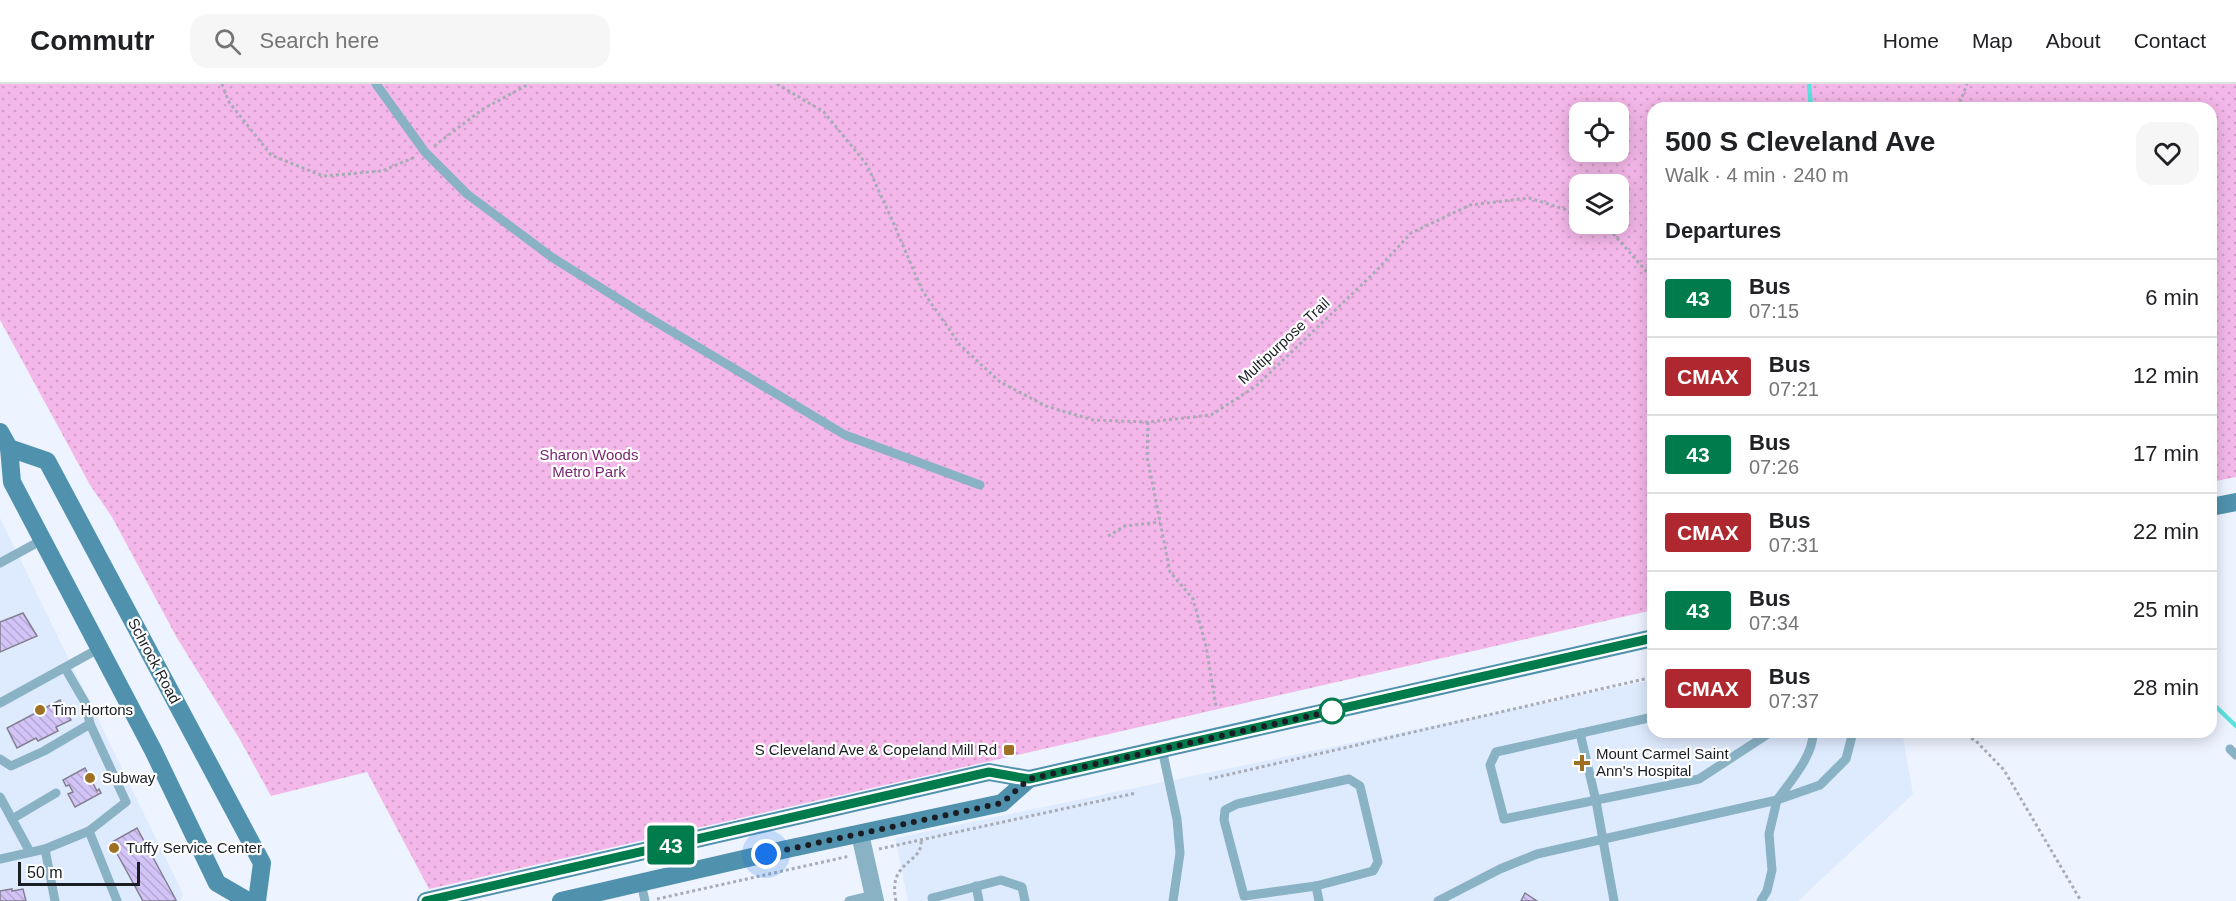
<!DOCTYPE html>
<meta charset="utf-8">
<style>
:root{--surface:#fff;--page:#f6f6f6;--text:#202124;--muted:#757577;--line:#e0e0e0}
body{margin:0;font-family:Helvetica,sans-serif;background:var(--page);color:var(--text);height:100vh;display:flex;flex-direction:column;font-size:22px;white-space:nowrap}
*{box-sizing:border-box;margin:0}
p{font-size:20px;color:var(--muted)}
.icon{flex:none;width:33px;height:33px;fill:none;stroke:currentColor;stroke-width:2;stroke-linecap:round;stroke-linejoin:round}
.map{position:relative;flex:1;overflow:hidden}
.sheet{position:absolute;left:1647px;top:18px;width:570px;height:636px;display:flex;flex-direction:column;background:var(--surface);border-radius:18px;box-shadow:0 3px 15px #0003}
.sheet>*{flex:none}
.badge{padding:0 12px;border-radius:4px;font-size:21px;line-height:39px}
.controls{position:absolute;left:1569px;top:18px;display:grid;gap:12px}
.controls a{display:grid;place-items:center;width:60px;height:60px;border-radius:12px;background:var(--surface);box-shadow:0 3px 15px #0003;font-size:30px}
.scale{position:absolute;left:18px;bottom:15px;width:122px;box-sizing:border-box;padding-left:6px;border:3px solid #1a1e24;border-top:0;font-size:16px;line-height:21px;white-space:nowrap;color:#1a1e24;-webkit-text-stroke:4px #fff;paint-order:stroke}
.you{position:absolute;width:30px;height:30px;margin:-15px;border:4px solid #fff;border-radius:50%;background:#1a73e8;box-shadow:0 0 0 9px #1a73e833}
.map>.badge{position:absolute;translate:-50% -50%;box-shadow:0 0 0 3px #fff}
h2{padding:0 18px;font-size:22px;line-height:54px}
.round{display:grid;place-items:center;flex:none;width:63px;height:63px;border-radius:18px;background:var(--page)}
.headline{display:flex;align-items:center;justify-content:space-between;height:102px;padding:0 18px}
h1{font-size:28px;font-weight:700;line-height:45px}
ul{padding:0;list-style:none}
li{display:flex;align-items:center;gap:18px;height:78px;padding:0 18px;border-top:2px solid var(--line)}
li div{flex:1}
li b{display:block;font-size:22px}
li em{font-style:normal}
li .badge{min-width:66px;font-weight:700;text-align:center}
header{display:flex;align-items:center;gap:36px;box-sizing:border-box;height:84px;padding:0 30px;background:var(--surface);border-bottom:2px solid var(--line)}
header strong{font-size:28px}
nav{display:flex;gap:33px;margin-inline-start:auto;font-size:21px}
.search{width:420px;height:54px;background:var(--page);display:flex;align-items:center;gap:15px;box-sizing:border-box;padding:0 21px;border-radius:18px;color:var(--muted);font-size:22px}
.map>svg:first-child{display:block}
</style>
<header>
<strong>Commutr</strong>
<div class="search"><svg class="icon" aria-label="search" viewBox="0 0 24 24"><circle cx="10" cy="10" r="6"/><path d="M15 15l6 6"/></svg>Search here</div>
<nav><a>Home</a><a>Map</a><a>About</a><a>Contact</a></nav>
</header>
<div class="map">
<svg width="2236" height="817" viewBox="0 0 2236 817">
<defs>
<pattern id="park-dots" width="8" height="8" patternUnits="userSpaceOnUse" patternTransform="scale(1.5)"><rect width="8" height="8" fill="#f4b7e9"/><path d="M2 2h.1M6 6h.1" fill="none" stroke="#d19dc8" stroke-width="1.8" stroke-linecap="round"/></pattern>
<pattern id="building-back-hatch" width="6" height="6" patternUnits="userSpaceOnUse" patternTransform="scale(1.5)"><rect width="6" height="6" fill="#d2c4f6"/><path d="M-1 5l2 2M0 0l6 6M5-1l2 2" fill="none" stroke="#b4a8d3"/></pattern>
</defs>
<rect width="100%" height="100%" fill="#edf3ff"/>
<g fill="#deeafe">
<path d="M0,434L183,810L180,817H0Z"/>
<path d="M1653,596V648H1902L1913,710L1798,817H908L895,754Z"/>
</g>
<path fill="url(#park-dots)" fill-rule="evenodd" d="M0,0H2236V393L2211,398V24H1653V526L429,805L367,688L271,712L239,654L177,554L112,433L90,401L0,236ZM1580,28H1618V68H1580ZM1580,100H1618V140H1580Z"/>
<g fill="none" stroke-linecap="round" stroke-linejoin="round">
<g stroke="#5be1de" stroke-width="4.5">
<path d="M1809,0L1811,24"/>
<path d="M2211,618L2236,642"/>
</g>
</g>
<g fill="url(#building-back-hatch)" stroke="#837e90" stroke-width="1.5">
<path d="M23,529L37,552L0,568V538Z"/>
<path d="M60,616L71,636L56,643L58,647L38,657L36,654L17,664L7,644Z"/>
<path d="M85,684L97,707L99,705L101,709L75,723L68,710L73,708L69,701L66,702L63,696Z"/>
<path d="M137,744L176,816L173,817H143L114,764L112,758Z"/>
<path d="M12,805V807L23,805L26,817H0V807Z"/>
<path d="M1525,809L1537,817H1521Z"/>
</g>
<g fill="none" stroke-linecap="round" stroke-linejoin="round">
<g stroke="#a7acb6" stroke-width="3" stroke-dasharray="3 3" stroke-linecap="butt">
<path d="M222,0L229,18L271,71L323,92L382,87L415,73"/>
<path d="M777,0L824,28L867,81L893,138L922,206L960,261L1000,298L1046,322L1093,336L1148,338L1211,331L1255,303L1376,187L1411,149L1470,121L1529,114L1580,130"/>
<path d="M1958,24L1967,0"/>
<path d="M434,62L483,25L529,0"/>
<path d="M1598,140L1611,147L1653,195"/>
<path d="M1148,338L1147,372L1170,488L1193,515L1206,562L1216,623"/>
<path d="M1108,452L1125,442L1160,438"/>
<path d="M1961,648L1976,657L2004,686L2081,817"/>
<path d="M1885,650L1896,648"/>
<path d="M1209,695L1653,593"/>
<path d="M879,765L1136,709"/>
<path d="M657,815L850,772"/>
<path d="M896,817C887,776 923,780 921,757"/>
</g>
<g stroke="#89b2c5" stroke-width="9">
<path d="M376,0L425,68L467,110L553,174L646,232L845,351L980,401"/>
<path d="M0,479L42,456"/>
<path d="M0,619L100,564"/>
<path d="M1653,633L1496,668L1490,681L1504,735L1699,695L1771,648"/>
<path d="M1813,648C1814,671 1790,698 1777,716L1820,701L1846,675L1853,648"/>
<path d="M1580,649L1596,717L1614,817"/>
<path d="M1162,665L1177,735L1180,769L1173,817"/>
<path d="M2230,665L2236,671"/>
<path d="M0,675L11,682L44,667L90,640"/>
<path d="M1349,695L1360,702L1378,778L1373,787L1316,802L1244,812L1224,736L1225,726L1237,720Z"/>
<path d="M0,713L30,768"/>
<path d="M12,735L56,709"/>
<path d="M89,747L117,817"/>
<path d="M45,765L55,817"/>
<path d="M0,775L45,765L89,747L126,718L90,640L86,620L65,584"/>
<path d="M641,799L645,817"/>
<path d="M976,802L979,817"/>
<path d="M1316,802L1319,817"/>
<path d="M849,817L874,811"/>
<path d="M933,817L932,814L1001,796L1022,803L1025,817"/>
<path d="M1438,817L1500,785L1537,770L1777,716L1769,750L1772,786L1767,807L1761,817"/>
</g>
<path stroke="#89b2c5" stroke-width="18" d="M860,750L875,817"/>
<g stroke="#5092ae" stroke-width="18">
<path d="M0,348L9,364L12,398L153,666L217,799L248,817"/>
<path d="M9,364L47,377L262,779L257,817"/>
<path d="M2211,423L2236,418"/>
<path d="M426,817L989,688L1029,695L1653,554"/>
<path d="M561,817L787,765L1002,719L1029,695"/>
</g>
</g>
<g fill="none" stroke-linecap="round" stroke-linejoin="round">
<g stroke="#fff" stroke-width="14">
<path id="line" d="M426,817L989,688L1029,695L1653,554"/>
</g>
<use href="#line" stroke="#007b4b" stroke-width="9"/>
<path stroke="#1a1e24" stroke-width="6" stroke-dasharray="0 10.8" d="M766,770L1002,719L1029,695L1332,627"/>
</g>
<g fill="#9e7122" stroke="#fff" stroke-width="2">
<circle cx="40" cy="626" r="6"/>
<rect x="1003" y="660" width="12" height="12" rx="3"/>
<path d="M1579 670h6v6h6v6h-6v6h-6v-6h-6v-6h6z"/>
<circle cx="90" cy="694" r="6"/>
<circle cx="114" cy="764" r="6"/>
</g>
<circle fill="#fff" stroke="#007b4b" stroke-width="3" cx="1332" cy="627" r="12"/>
<g text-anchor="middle" stroke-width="4.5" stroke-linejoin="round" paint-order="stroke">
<g font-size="15" fill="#1a1e24" stroke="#fff">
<text transform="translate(1284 257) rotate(-43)" y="5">Multipurpose Trail</text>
<text transform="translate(154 577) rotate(62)" y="5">Schrock Road</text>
</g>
<g font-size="15" fill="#7a2771" stroke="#fff">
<text x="589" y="376">Sharon Woods<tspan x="589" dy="17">Metro Park</tspan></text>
</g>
<g font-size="15" fill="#1a1e24" stroke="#fff" text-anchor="start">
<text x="52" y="631">Tim Hortons</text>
<text x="997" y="671" text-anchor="end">S Cleveland Ave &amp; Copeland Mill Rd</text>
<text x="1596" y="675">Mount Carmel Saint<tspan x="1596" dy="17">Ann's Hospital</tspan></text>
<text x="102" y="699">Subway</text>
<text x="126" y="769">Tuffy Service Center</text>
</g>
</g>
</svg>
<div class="controls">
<a><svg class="icon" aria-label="locate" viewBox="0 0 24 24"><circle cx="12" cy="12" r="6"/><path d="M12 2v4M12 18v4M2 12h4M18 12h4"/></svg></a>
<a><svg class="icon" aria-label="layers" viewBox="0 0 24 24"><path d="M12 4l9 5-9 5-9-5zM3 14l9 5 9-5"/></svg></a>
</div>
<div class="scale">50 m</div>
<div class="you" style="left:766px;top:770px"></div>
<b class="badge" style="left:671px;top:761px;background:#007b4b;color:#fff">43</b>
<section class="sheet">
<div class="headline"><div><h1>500 S Cleveland Ave</h1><p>Walk · 4 min · 240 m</p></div><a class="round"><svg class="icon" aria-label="heart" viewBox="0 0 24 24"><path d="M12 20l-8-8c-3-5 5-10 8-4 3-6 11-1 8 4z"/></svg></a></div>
<h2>Departures</h2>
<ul>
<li><span class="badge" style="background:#007b4b;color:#fff">43</span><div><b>Bus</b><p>07:15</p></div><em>6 min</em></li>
<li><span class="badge" style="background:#af272f;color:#fff">CMAX</span><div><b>Bus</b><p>07:21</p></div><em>12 min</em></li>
<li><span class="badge" style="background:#007b4b;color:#fff">43</span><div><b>Bus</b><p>07:26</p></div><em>17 min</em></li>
<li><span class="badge" style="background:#af272f;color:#fff">CMAX</span><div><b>Bus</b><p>07:31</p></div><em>22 min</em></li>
<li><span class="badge" style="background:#007b4b;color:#fff">43</span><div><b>Bus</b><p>07:34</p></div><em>25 min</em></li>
<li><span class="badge" style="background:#af272f;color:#fff">CMAX</span><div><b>Bus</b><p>07:37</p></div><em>28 min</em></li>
</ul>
</section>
</div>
